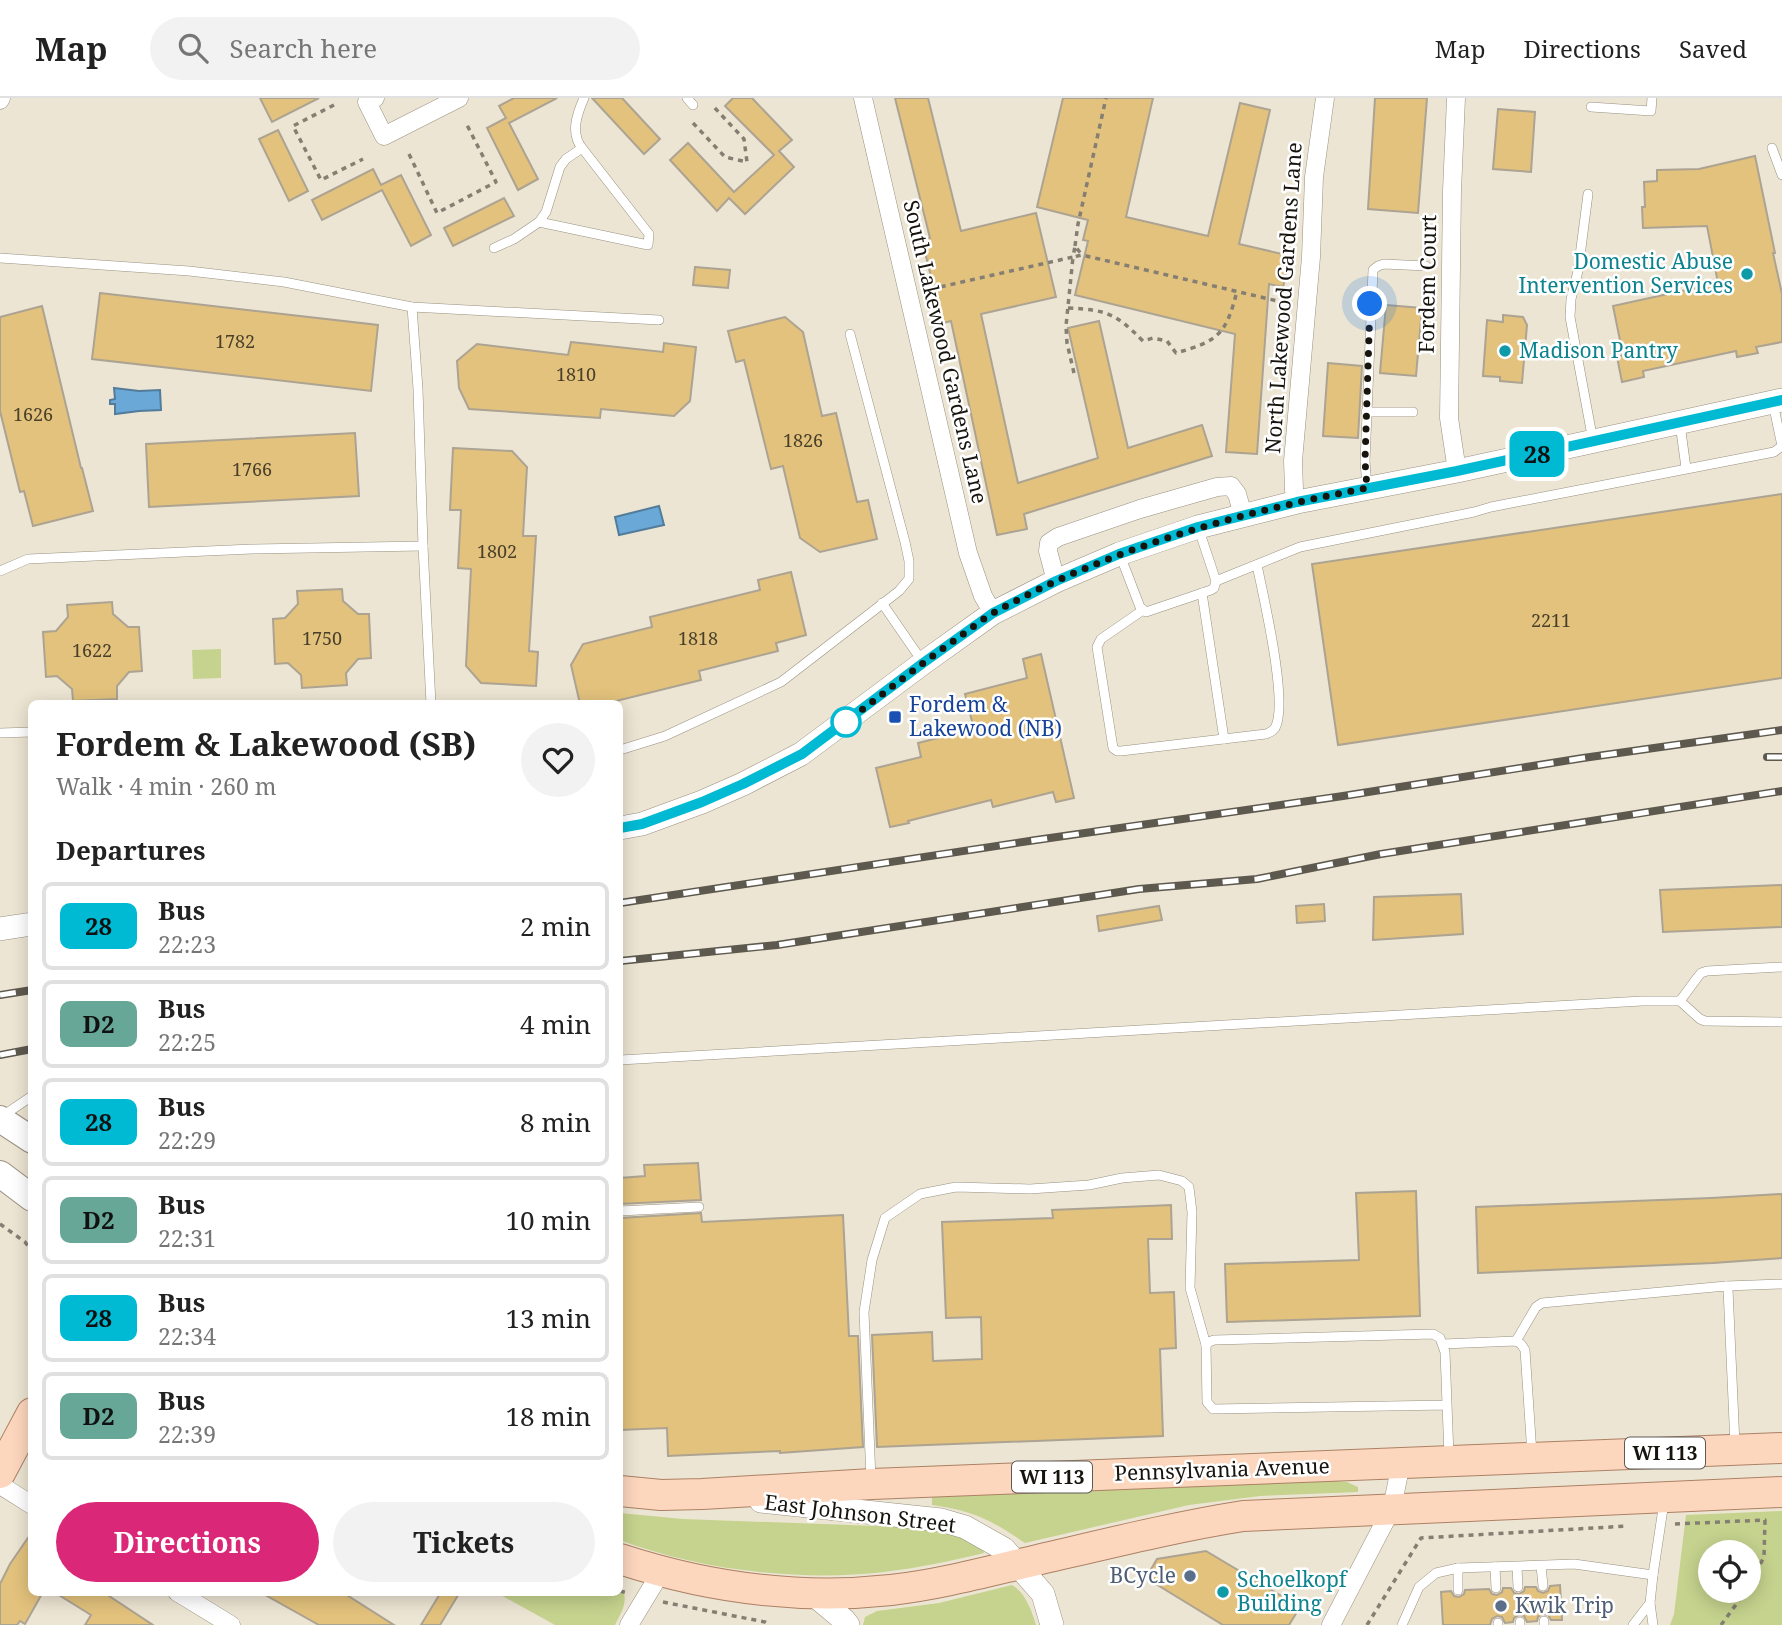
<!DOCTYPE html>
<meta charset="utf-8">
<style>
:root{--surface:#fff;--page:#f2f2f2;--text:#222;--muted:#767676;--line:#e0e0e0;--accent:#db2777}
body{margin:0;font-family:"Noto Serif",serif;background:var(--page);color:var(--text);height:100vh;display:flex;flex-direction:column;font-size:26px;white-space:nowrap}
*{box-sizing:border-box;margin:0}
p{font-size:23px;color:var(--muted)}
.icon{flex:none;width:38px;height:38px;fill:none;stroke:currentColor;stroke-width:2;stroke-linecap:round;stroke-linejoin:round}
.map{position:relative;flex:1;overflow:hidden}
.sheet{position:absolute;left:28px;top:602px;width:595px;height:896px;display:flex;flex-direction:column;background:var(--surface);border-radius:10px;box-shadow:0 4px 18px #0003}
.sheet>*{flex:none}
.badge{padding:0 14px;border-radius:10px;font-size:24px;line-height:46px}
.tools{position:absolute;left:1698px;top:1442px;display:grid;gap:14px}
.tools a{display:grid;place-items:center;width:63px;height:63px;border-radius:50%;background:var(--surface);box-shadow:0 4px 18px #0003;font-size:35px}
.you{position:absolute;width:35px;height:35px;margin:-18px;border:5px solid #fff;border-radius:50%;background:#1a73e8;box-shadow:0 0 0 10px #1a73e833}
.map>.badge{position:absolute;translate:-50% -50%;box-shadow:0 0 0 4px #fff}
h2{padding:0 28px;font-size:26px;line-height:63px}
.round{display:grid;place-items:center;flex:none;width:74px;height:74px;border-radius:37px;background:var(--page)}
.head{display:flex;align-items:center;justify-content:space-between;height:119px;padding:0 28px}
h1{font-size:33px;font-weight:700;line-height:52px}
.action{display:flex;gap:14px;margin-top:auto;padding:14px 28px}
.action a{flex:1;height:80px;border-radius:42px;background:var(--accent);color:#fff;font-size:28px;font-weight:700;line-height:80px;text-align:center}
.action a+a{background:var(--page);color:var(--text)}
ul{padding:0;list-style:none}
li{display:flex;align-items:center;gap:21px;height:88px;margin:0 14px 10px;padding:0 14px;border:4px solid var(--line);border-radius:10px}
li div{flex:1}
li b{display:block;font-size:26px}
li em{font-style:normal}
li .badge{min-width:77px;font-weight:700;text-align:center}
header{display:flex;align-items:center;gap:42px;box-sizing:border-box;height:98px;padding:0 35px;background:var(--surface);border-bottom:2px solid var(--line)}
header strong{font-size:33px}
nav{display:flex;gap:38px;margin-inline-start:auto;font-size:24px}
.search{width:490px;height:63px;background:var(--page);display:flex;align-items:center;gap:18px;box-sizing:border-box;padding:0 24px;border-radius:38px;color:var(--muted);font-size:26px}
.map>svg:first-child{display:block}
</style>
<header>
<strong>Map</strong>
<div class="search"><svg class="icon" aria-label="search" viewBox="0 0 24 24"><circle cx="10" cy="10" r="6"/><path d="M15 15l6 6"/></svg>Search here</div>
<nav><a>Map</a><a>Directions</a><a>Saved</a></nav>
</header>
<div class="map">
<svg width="1782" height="1527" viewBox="0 0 1782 1527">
<rect width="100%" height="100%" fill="#ede5d3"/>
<g fill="#c6d38e" fill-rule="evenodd">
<path d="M221,551V580L193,581L192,552Z"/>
<path d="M1336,1383L1347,1384L1358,1389V1394L1260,1398L1189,1407L1025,1445C991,1422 974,1413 932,1407V1399Z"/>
<path d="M1782,1413V1527H1670L1674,1516L1686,1417ZM1710,1454H1748V1493H1710Z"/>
<path d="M620,1415L683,1421L932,1430L955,1437L983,1451L984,1455C951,1463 918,1470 884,1474C801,1484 698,1472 620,1442Z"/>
<path d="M620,1487C630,1502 622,1513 615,1527H555L497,1495L620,1494Z"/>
<path d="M1012,1487C1025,1494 1032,1513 1036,1527H863L865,1519L877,1513L939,1505Z"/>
</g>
<g fill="#6aa8d7" stroke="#517c9b" stroke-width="2">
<path d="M114,290L139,293L160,292L161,312L139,313L115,316V306H110V302L115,301Z"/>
<path d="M659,408L664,427L619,437L615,419Z"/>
</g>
<g fill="#e3c27d" stroke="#aca392" stroke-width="2">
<path d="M260,0H319L272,24Z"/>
<path d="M514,0H557L509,25L538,81L518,92L487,30L506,20L499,8Z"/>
<path d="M592,0H622L660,41L644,56Z"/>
<path d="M733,0H752L792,42L779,53L794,69L745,116L729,100L717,113L670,62L688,45L734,94L774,57L725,8Z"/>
<path d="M895,0H928L961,133L1036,115L1056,199L981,216L1018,385L1098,360L1068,230L1099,223L1128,350L1202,327L1212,358L1024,416L1027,431L997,437L951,223L940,226L933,195H935L922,142L930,140Z"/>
<path d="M1063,0H1153L1126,119L1208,138L1240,5L1270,12L1239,146L1291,158L1283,189L1269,186L1257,356L1226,354L1235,236L1075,197L1088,143L1083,142L1088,122L1037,109Z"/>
<path d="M1375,0H1427L1418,115L1368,111Z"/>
<path d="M1498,11L1535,14L1531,74L1493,71Z"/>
<path d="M278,32L308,93L289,103L259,41Z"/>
<path d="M1755,58L1775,155H1773L1782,196V244L1756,249L1758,255L1737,259L1736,253L1643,273L1644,279L1622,284L1617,259L1623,257L1613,208L1718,185L1707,128L1643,130L1642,109H1645L1644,84L1657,83V72L1699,71Z"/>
<path d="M373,71L381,87L401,77L431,137L411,148L382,92L322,122L312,102Z"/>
<path d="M504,100L514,118L453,148L444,130Z"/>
<path d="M695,169L730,172L728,190L693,187Z"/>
<path d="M100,195L378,227L371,293L92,261Z"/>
<path d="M1386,207L1422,210L1416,278L1380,275Z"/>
<path d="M42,208L81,370H82L93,413L33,428L24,393L20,394L0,313V219Z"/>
<path d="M1503,217L1523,219L1527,227L1522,285L1500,283V279L1483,278L1487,222L1503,224Z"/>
<path d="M785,219L803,234L822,318L836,315L857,404L868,402L877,441L820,454L800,440L783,368L771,371L744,262L736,264L728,233Z"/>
<path d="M571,244L663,254L664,245L696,249L690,303L674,318L601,311L600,320L469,311L459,290L457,263L477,246L568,257Z"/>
<path d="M1328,265L1362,268L1358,340L1323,338Z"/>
<path d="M355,335L359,398L149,409L146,346Z"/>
<path d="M453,350L512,353L527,369L523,438H536L529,553L538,554L536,588L481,585L466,568L471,471L458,470L461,412H450Z"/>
<path d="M1782,396V580L1338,647L1312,466Z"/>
<path d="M791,474L806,537L776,545L778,553L699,573L701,582L604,606H580L571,567L583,546L652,529L650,519L760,492L758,482Z"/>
<path d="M342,491L343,503L358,516H369L371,560L358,561L346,575L347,587L302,590L301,577L288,565L275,566L273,521L285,520L298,506L297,493Z"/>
<path d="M112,504L113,516L128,529H139L142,573L129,574L117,588V601L73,603L72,591L57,578L46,579L43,534L56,533L68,519L67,507Z"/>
<path d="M1041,556L1074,700L1056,704L1053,694L993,709L991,702L908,723L909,725L890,729L876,670L921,659L918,645L974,631L965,596L1027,580L1023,561Z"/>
<path d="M1782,787V829L1663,834L1660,792Z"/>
<path d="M1461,796L1463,836L1373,842L1374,799Z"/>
<path d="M1324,806L1325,823L1297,825L1296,808Z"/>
<path d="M1159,808L1162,822L1099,833L1097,818Z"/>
<path d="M698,1065L701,1102L620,1106V1080L645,1078L644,1067Z"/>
<path d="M1416,1093L1420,1218L1227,1224L1225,1166L1359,1162L1356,1095Z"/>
<path d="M1782,1096V1160L1713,1165L1478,1175L1476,1109L1711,1100Z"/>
<path d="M1171,1107L1172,1141H1148L1150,1195L1174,1194L1176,1250L1160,1251L1163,1338L877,1349L872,1237L932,1234L933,1263L982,1261L981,1219L946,1220L942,1124L1053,1120L1052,1112Z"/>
<path d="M701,1115L702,1124L843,1117L849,1238H858L863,1349L780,1355V1353L668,1358L667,1330L620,1332V1120Z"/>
<path d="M32,1434V1494H43L25,1526L20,1523L17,1527H0V1486L10,1466Z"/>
<path d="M1206,1453L1300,1509L1289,1527H1223L1146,1480L1157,1461Z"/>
<path d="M1560,1487L1562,1522H1551L1548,1517L1543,1516L1538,1519L1537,1523L1527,1524L1524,1518L1519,1517L1514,1520L1513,1524L1505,1525L1502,1519L1497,1518L1492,1521L1490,1527H1443L1441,1494L1451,1493L1454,1498L1459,1499L1464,1496L1465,1492L1489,1491L1492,1496L1497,1497L1502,1494L1503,1490H1511L1514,1495L1519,1496L1524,1493L1525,1489H1536L1538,1493L1543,1495L1548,1493L1550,1488Z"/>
<path d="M54,1494H103L153,1527H85L91,1517Z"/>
<path d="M260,1494H342L394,1527H319Z"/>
<path d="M441,1494H460L440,1527H421Z"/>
</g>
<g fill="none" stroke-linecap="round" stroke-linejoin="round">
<g stroke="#999180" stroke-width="10">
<g id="service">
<path d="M687,0L693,7"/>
<path d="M1591,9L1651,13L1652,0"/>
<path d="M582,50L566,61L560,69L546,114L539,124L648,147L649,136L582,50C570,35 577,16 584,0"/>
<path d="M1772,50L1782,77"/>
<path d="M1588,96L1578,173L1571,201L1570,219L1593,343"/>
<path d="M494,150L514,141L539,124"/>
<path d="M0,160L189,173L284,184L412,209L659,222"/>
<path d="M412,209L418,291L423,448L431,606"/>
<path d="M1366,314H1413"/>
<path d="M1680,326L1686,370"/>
<path d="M1367,390L1365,363L1373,172L1378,168L1384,166L1426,168"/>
<path d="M1120,457L1140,509L1146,514L1211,492L1214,490L1216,483L1198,429"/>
<path d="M0,473L28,461L252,451L423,448"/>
<path d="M1216,483L1300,449L1474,414L1491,409L1774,354L1782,348L1773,305"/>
<path d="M1202,495L1224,641"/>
<path d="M882,505L922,563"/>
<path d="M1143,512L1101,541L1097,549L1113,650L1117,653H1121L1266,636C1271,634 1272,634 1275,630C1289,606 1263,497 1257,467"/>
<path d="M0,635L32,634"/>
<path d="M620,652L665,638L781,584L899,493L909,481V463L905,444L850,236"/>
<path d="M1680,903L1697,880L1701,875L1707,873L1782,869"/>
<path d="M620,962L1642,903H1680L1700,921L1705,923L1782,924"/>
<path d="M1,1019L32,998"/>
<path d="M620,1113L699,1109"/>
<path d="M1726,1188L1782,1186"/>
<path d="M1516,1243L1536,1209L1542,1205L1726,1188L1728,1191L1735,1347"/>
<path d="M1443,1246L1516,1243L1521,1246L1525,1252L1532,1356"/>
<path d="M1447,1307L1213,1311L1207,1304L1206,1247L1209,1244L1214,1242L1433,1236L1440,1240L1445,1254L1449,1358"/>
<path d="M871,1381L864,1214L872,1162L885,1120L920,1096L956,1089L1030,1091L1089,1087L1122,1080L1159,1077L1182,1083L1189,1089L1192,1114L1190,1190L1206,1247"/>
<path d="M1541,1468L1543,1488"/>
<path d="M1495,1469L1496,1490"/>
<path d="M1517,1469L1518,1489"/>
<path d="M1458,1470V1492"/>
<path d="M1650,1505L1653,1527"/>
<path d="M1544,1523V1527"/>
<path d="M1520,1524V1527"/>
<path d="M1498,1525V1527"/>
<path d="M1402,1527L1419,1489L1436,1475L1458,1470L1574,1466L1653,1477L1664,1404"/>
<path d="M1633,1527L1650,1505L1653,1477"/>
</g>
</g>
<g stroke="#999180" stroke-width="19">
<g id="minor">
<path d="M375,0L367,4L384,38L459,0"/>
<path d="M863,0L968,455L983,498L993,515"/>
<path d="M1456,0L1452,93L1449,320L1457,373"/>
<path d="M0,2L1,0"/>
<path d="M1297,404L1294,392L1293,363L1311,159L1314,79L1325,0"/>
<path d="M1056,483L1048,453L1049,445L1058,439L1140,411L1217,389L1231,388L1237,396L1243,417"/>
<path d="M0,1387L32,1407"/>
<path d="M177,1494L231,1527"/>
<path d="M629,1527L661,1474"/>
<path d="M1331,1527L1392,1410L1401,1365"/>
</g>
</g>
<g stroke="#999180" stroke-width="24">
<g id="tertiary">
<path d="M620,730L642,726L702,704L743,686L801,656L923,565L993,515L1056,483L1119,456L1198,429L1297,404L1457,373L1782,302"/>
<path d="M0,831L32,826"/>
<path d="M761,1403L941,1422L965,1429L1004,1451L1043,1496L1052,1527"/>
<path d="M813,1496L844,1522L848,1527"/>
</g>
</g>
<g stroke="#999180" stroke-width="28">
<g id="secondary">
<path d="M0,1021L32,1042"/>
<path d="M0,1076L32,1100"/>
</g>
</g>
<g stroke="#ac8164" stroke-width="32">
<g id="primary">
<path d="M0,1375L32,1315"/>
<path d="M620,1393L661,1397L702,1396L872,1386L1782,1350"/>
<path d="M620,1461C706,1489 799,1502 891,1492C935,1487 978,1476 1020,1466C1094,1449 1168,1430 1243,1418L1782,1394"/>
</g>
</g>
<g stroke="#857f73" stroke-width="3.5" stroke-dasharray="5 5" stroke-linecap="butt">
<path d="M334,7L293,28L321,82L363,61"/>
<path d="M693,25L725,59L747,64L744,41L712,7"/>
<path d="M409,56L437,115L496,84L467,27"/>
<path d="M1075,148L1078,126L1106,0"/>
<path d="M931,191L1073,159L1075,148L1082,157"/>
<path d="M1068,210C1107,212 1115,215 1143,243L1153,240L1167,243L1176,255C1218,243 1226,237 1237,193"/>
<path d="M1074,275L1067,245L1066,228L1073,159L1082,157L1286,205"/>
<path d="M0,1126L25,1144L32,1153"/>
<path d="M1675,1426L1765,1422L1764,1459L1748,1489"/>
<path d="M620,1493L628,1495"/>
<path d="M663,1504L765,1524L770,1527"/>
<path d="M1367,1527L1421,1440L1628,1428"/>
<path d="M1721,1527L1746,1493"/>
</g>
<use href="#service" stroke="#fff" stroke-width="9"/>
<use href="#minor" stroke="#fff" stroke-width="18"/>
<use href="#tertiary" stroke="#fff" stroke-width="23"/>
<use href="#secondary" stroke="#fff" stroke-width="26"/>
<use href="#primary" stroke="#fdd6be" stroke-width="30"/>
<g stroke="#5d594f" stroke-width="8">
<g id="rail">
<path d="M1767,659H1782"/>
<path d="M620,805L1036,742L1343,698L1583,660L1782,632"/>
<path d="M620,863L777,847L1139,791L1257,781L1381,756L1782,693"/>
<path d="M0,897L32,892"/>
<path d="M0,957L32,951"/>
</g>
</g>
<use href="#rail" stroke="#fff" stroke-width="5" stroke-dasharray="16" stroke-linecap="butt"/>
</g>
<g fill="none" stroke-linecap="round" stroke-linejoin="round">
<g stroke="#fff" stroke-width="16">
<path id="line" d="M620,730L642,726L702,704L743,686L802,656L923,565L993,515L1056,483L1119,456L1198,429L1297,404L1457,373L1782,302"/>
</g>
<use href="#line" stroke="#00bad3" stroke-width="10"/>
<path stroke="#17140e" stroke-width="7" stroke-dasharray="0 12.6" d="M846,624L844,625C882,597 918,568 955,542C968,533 981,522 995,514C1110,450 1237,415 1367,390L1365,363L1370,206"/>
</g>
<g fill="#0f9aa8" stroke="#fff" stroke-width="2.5">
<circle cx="1747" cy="176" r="7"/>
<circle cx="1505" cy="253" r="7"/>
<circle cx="1223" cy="1494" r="7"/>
</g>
<rect fill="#1a4fb4" stroke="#fff" stroke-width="2.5" x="888" y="612" width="14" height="14" rx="3.5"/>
<circle fill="#fff" stroke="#00bad3" stroke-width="3.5" cx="846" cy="624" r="14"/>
<g fill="#5c6f8a" stroke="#fff" stroke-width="2.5">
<circle cx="1190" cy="1478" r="7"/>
<circle cx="1501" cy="1508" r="7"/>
</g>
<g text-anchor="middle" stroke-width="5" stroke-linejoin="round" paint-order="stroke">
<g font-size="18" fill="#4a402a">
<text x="235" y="250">1782</text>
<text x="576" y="283">1810</text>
<text x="33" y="323">1626</text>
<text x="803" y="349">1826</text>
<text x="252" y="378">1766</text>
<text x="497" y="460">1802</text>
<text x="1551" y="529">2211</text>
<text x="322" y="547">1750</text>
<text x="698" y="547">1818</text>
<text x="92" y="559">1622</text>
</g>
<g fill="#fff" stroke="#5d5a56" stroke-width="2">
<rect x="1625" y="1339.5" width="80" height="31" rx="5"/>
<rect x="1012" y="1363.5" width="80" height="31" rx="5"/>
</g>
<g font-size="19" font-weight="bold" fill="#17140e">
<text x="1665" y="1362">WI 113</text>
<text x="1052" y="1386">WI 113</text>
</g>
<g font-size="21" fill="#0d838f" stroke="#fff" text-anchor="start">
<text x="1733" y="171" text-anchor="end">Domestic Abuse<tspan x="1733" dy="24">Intervention Services</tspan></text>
<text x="1519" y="260">Madison Pantry</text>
<text x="1237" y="1489">Schoelkopf<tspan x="1237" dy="24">Building</tspan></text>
</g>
<g font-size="21" fill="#17140e" stroke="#fff">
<text transform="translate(1428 186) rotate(-89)" y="7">Fordem Court</text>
<text transform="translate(1284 200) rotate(-86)" y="7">North Lakewood Gardens Lane</text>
<text transform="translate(945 254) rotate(77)" y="7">South Lakewood Gardens Lane</text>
<text transform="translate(1222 1372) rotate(-2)" y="7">Pennsylvania Avenue</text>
<text transform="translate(860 1416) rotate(7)" y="7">East Johnson Street</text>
</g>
<g font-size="21" fill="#164399" stroke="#fff" text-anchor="start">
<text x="909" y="614">Fordem &amp;<tspan x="909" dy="24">Lakewood (NB)</tspan></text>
</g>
<g font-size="21" fill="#4e5e75" stroke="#fff" text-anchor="end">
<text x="1176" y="1485">BCycle</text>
<text x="1515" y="1515" text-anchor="start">Kwik Trip</text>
</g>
</g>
</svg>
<div class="tools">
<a><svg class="icon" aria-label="locate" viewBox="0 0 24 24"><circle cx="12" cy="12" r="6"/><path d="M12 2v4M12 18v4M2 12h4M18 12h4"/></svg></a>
</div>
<div class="you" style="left:1370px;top:206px"></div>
<b class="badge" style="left:1537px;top:356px;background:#00bad3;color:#111">28</b>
<section class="sheet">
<div class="head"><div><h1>Fordem &amp; Lakewood (SB)</h1><p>Walk · 4 min · 260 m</p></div><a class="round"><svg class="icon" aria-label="heart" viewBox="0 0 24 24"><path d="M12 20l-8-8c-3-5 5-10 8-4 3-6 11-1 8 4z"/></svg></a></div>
<h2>Departures</h2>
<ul>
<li><span class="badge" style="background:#00bad3;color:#111">28</span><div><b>Bus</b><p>22:23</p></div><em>2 min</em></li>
<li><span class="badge" style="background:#67a797;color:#111">D2</span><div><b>Bus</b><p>22:25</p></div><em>4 min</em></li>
<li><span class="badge" style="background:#00bad3;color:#111">28</span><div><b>Bus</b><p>22:29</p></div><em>8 min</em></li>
<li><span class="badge" style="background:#67a797;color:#111">D2</span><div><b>Bus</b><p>22:31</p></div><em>10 min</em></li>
<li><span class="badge" style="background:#00bad3;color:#111">28</span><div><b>Bus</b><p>22:34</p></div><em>13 min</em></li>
<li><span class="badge" style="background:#67a797;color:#111">D2</span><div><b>Bus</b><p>22:39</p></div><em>18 min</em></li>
</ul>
<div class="action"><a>Directions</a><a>Tickets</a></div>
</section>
</div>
